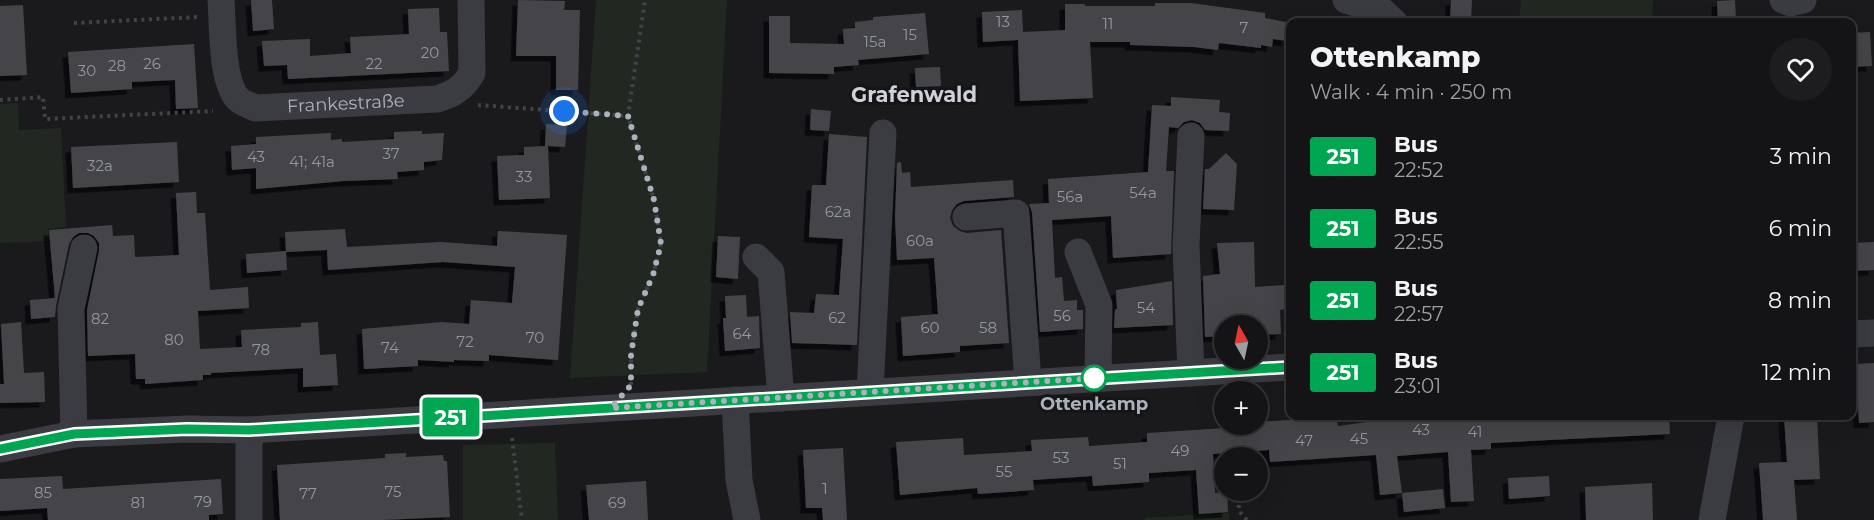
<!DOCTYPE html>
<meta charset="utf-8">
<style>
:root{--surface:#141416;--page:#1d1d1f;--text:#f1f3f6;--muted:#9d9ea1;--line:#333335}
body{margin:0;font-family:Montserrat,sans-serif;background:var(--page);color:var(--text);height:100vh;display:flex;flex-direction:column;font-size:22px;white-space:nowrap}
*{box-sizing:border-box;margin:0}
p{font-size:20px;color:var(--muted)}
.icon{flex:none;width:33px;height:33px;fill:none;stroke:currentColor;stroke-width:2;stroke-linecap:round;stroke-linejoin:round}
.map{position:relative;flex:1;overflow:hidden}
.drawer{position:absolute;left:1286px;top:18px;width:570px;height:402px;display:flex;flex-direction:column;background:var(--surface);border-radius:12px;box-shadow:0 6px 24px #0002,0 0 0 2px var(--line)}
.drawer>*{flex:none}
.badge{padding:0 12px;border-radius:4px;font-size:21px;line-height:39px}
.needle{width:39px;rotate:351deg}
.fabs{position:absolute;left:1214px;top:315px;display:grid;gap:12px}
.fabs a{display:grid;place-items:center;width:54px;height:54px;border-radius:50%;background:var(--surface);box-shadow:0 6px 24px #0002,0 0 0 2px var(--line);font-size:30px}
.you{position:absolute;width:30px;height:30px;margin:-15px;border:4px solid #fff;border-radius:50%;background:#1a73e8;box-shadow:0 0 0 9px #1a73e833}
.map>.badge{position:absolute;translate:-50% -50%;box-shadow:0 0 0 3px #fff}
.round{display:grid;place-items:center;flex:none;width:63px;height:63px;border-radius:32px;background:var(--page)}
.overview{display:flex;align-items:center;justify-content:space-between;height:102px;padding:0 24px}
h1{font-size:28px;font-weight:800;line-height:45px}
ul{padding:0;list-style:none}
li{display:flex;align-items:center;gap:18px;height:72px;padding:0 24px}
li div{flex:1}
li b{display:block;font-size:22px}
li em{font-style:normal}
li .badge{min-width:66px;font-weight:700;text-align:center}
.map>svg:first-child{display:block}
</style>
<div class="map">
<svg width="1874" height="520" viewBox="0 0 1874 520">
<defs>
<filter id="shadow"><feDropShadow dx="-5.5" dy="5.5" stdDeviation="0" flood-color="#0009"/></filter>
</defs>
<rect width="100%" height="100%" fill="#1a1a1d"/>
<g fill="#202821">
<path d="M596,0H727L707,372L570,378Z"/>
<path d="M1521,0H1653L1652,22H1519Z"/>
<path d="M18,103L19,130L61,128L66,227L48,229L49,241L0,243V104Z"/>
<path d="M555,443L558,520H463V445Z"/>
<path d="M1229,513V520H1145V518Z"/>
</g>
<g fill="#44454a" filter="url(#shadow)">
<path d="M251,0H272L274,29L253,31Z"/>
<path d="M518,0L565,1L564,10H580L578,90H556V56H516Z"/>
<path d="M1451,0H1472L1471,22H1450Z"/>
<path d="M1735,0L1736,22H1718L1717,1Z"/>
<path d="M1155,3H1191L1265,13V18L1290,23L1287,41L1273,39L1272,47L1261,45V48L1219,43L1218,50L1194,47L1130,45V42H1090L1093,98L1020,101L1018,40L983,42L982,12L1022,10L1023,32L1065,30V4H1085V6H1155Z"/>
<path d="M23,5L27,75L0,76V6Z"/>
<path d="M439,8L440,32H447L449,71L288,79L287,65L264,66L262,41L310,39V56L351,53L350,37L409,34L408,9Z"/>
<path d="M925,13L929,54L858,60L859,65L834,67V74L769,73V16H790V43L844,44L843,29L855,28V22L873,20V17Z"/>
<path d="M1870,32L1872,66L1851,67V33Z"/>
<path d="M194,44L198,108L176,109L175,80L132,82V89L71,93L68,52Z"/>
<path d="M940,67L941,86L916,87L915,68Z"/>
<path d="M1171,97L1220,100L1219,112L1230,113L1229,131L1205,130L1200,123L1192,120L1184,122L1178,128L1169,127L1166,171H1174L1171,254L1113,258L1111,216L1052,220L1055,278L1062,277L1064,301L1077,300V310H1083V329L1040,332L1032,212L1029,204L1049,203L1048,179L1148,172L1152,105L1171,106Z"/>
<path d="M811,109L831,111L829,131L810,130Z"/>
<path d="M546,124L567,125L565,147L548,146L550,198L499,200L497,156L524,155V147L547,146H545Z"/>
<path d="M422,131V134L444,133L442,160L424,162V170L397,172L398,179L344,181L256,189V168L232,170L231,146L256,144V137L331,133V140L342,139V142L394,139V132Z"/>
<path d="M829,134L867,137L857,345L792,343L790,312L814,313L816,294L839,295L843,239L809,237L812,185H826Z"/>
<path d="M177,142L179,182L73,188L71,147Z"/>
<path d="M1226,153L1237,164L1234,210L1203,209L1205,169H1209Z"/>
<path d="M901,162L902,173L910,172L911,187L1013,180L1014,197L964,201L957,204L952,210L950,218L953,226L960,231L967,233L1001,230L1009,343L960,346V352L903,356L901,317L938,314L934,258L897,260L895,217L897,163Z"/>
<path d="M196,192L197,213H205L210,290L248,287L249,308L198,311L200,349L242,347L241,330L301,327V323L318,322L320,355L336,354L338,385L303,387V368L211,373V375H203V380L145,384V379H136L135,354L88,356L87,310L99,251V243L94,236L88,233H79L73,237L69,244L56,306L55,317L31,319L30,300L55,298L49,230L112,225L113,236L134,235L135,257L179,255L176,193Z"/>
<path d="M345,229L347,247L441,242L497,246L498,231L567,235L558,360L489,355V361L454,360V362L418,360V366L364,369L362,329L442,322L469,324L471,300L512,303L515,267L443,262L328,270L327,250L286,252L285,232Z"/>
<path d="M718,236L740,237L738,279L716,277Z"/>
<path d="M1254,242L1255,287L1284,285L1285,309L1280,310L1281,334L1257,335V326H1224V336L1205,337L1203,276L1220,274L1217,243Z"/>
<path d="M1874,242V270L1851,271V243Z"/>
<path d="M286,251L287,270L247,273L246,254Z"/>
<path d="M1172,281L1173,325L1114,328L1115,309H1117L1116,290Z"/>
<path d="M746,295L747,317L759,316L760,348L725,351L723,318H726L725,296Z"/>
<path d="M21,322L24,373L44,372L45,402L0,403V384H4L1,324Z"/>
<path d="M1874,363V422L1859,423L1856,364Z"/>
<path d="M1410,416H1669L1670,434L1491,443V449L1471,450L1474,501L1451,502L1448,452L1397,456L1402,493L1380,495L1376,455L1270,462L1269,450L1213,454L1215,493L1227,492L1228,512L1199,514L1196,470L1149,473V482L1093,486L1092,476L1033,480L1034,490L978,494L977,488L900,495L896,442L963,438L964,455L1032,451L1031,440L1088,437L1089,446L1147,442V433L1242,427V424H1257V422L1336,417L1338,426Z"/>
<path d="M1784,416H1817L1820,479L1794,480L1797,520H1763L1759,463L1787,462Z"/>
<path d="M843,448L847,520H823L822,508H806L803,450Z"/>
<path d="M406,453V457L443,455L444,461H447L450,517L382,520H280L277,465L385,458V454Z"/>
<path d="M62,476L63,489L221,479L223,514L209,515V520H48L47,508L0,511V479Z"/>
<path d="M1549,476L1550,496L1509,499L1508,478Z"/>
<path d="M646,481L648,520H589L586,485Z"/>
<path d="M1652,483L1653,520H1586L1585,487Z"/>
<path d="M1443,489L1445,508L1404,512L1402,493Z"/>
</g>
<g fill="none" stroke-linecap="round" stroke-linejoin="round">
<g stroke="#414349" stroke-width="4" stroke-dasharray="3 4.5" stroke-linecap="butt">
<path d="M74,23L198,17"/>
<path d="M0,100L43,97L45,119L213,111"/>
<path d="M478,105L628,116"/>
<path d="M631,385V355L638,309L653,275L661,244L654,200L628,116L645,0"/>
<path d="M1232,424L1235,458"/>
<path d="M512,438L522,520"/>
<path d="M1238,490L1239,511L1247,520"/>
</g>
<g stroke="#3b3c42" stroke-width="27">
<path id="s1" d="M221,0C223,26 221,80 238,99C242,103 250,105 255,108L437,99C454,94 463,88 472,73L471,0"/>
<path d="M1346,0L1382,11L1394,22"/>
<path d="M1783,0L1791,3L1803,0"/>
<path d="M1191,136L1186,246L1191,373"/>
<path d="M966,217L1016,213L1028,382"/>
<path d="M1078,252L1099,305L1098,378"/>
<path d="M756,257L771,272L781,398"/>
<path d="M1851,334L1874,333"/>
<path d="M870,392L883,133"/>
<path d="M735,400L739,480L747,520"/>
<path d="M249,430V520"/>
<path d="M74,434L71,309L84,248"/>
<path d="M0,449L74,434L187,429L249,430L1290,367"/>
<path d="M1712,520L1731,416"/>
</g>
</g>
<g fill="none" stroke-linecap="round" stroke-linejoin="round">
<g stroke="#fff" stroke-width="14">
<path id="line" d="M0,449L74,434L187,429L249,430L1290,367"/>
</g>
<use href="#line" stroke="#00a651" stroke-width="9"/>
<path stroke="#acb2bd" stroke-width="6" stroke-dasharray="0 10.8" d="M564,111L628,116L654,200L661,244L653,275L638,309L631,355V385L611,408L1098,378H1094"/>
</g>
<circle fill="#fff" stroke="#00a651" stroke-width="3" cx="1094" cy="378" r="12"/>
<g text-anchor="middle" stroke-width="6" stroke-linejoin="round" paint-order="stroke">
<g font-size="15" fill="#9297a0">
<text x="1003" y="27">13</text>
<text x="1108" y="29">11</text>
<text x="1244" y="33">7</text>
<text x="910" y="40">15</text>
<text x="875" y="47">15a</text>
<text x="430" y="58">20</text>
<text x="152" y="69">26</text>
<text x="374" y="69">22</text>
<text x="117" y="71">28</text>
<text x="87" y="76">30</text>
<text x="391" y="159">37</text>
<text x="256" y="162">43</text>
<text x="312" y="167">41; 41a</text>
<text x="100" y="171">32a</text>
<text x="524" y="182">33</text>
<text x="1143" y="198">54a</text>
<text x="1070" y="202">56a</text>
<text x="838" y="217">62a</text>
<text x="920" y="246">60a</text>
<text x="1146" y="313">54</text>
<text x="1062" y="321">56</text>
<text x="837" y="323">62</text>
<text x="100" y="324">82</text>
<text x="930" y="333">60</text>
<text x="988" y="333">58</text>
<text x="742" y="339">64</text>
<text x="535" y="343">70</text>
<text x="174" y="345">80</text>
<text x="465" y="347">72</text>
<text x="390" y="353">74</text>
<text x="261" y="355">78</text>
<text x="1421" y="435">43</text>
<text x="1475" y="437">41</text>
<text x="1359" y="444">45</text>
<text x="1304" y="446">47</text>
<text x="1180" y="456">49</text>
<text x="1061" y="463">53</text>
<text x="1120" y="469">51</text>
<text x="1004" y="477">55</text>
<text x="825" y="494">1</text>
<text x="393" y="497">75</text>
<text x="43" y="498">85</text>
<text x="308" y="499">77</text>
<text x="203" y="507">79</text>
<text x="138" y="508">81</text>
<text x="617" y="508">69</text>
</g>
<g font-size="18" fill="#acb2bd" stroke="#151518">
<text dy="6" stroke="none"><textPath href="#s1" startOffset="212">Frankestraße</textPath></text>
</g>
<g font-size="18" font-weight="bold" fill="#acb2bd" stroke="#151518">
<text x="1094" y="410">Ottenkamp</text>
</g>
<g font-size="21" font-weight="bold" fill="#ced1d8" stroke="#151518">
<text x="914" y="102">Grafenwald</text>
</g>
</g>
</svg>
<div class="fabs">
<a><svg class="needle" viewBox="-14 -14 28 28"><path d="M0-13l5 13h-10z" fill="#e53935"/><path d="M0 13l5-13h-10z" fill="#9d9ea1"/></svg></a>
<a>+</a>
<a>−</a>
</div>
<div class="you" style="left:564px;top:111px"></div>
<b class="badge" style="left:451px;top:417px;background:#00a651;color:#fff">251</b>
<section class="drawer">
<div class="overview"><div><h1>Ottenkamp</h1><p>Walk · 4 min · 250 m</p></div><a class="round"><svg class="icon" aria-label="heart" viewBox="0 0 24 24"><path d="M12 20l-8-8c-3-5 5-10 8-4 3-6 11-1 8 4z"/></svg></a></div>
<ul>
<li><span class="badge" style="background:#00a651;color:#fff">251</span><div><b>Bus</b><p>22:52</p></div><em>3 min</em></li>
<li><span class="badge" style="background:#00a651;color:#fff">251</span><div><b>Bus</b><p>22:55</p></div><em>6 min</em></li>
<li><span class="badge" style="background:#00a651;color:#fff">251</span><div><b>Bus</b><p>22:57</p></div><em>8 min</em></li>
<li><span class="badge" style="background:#00a651;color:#fff">251</span><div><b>Bus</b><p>23:01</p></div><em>12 min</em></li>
</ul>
</section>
</div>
